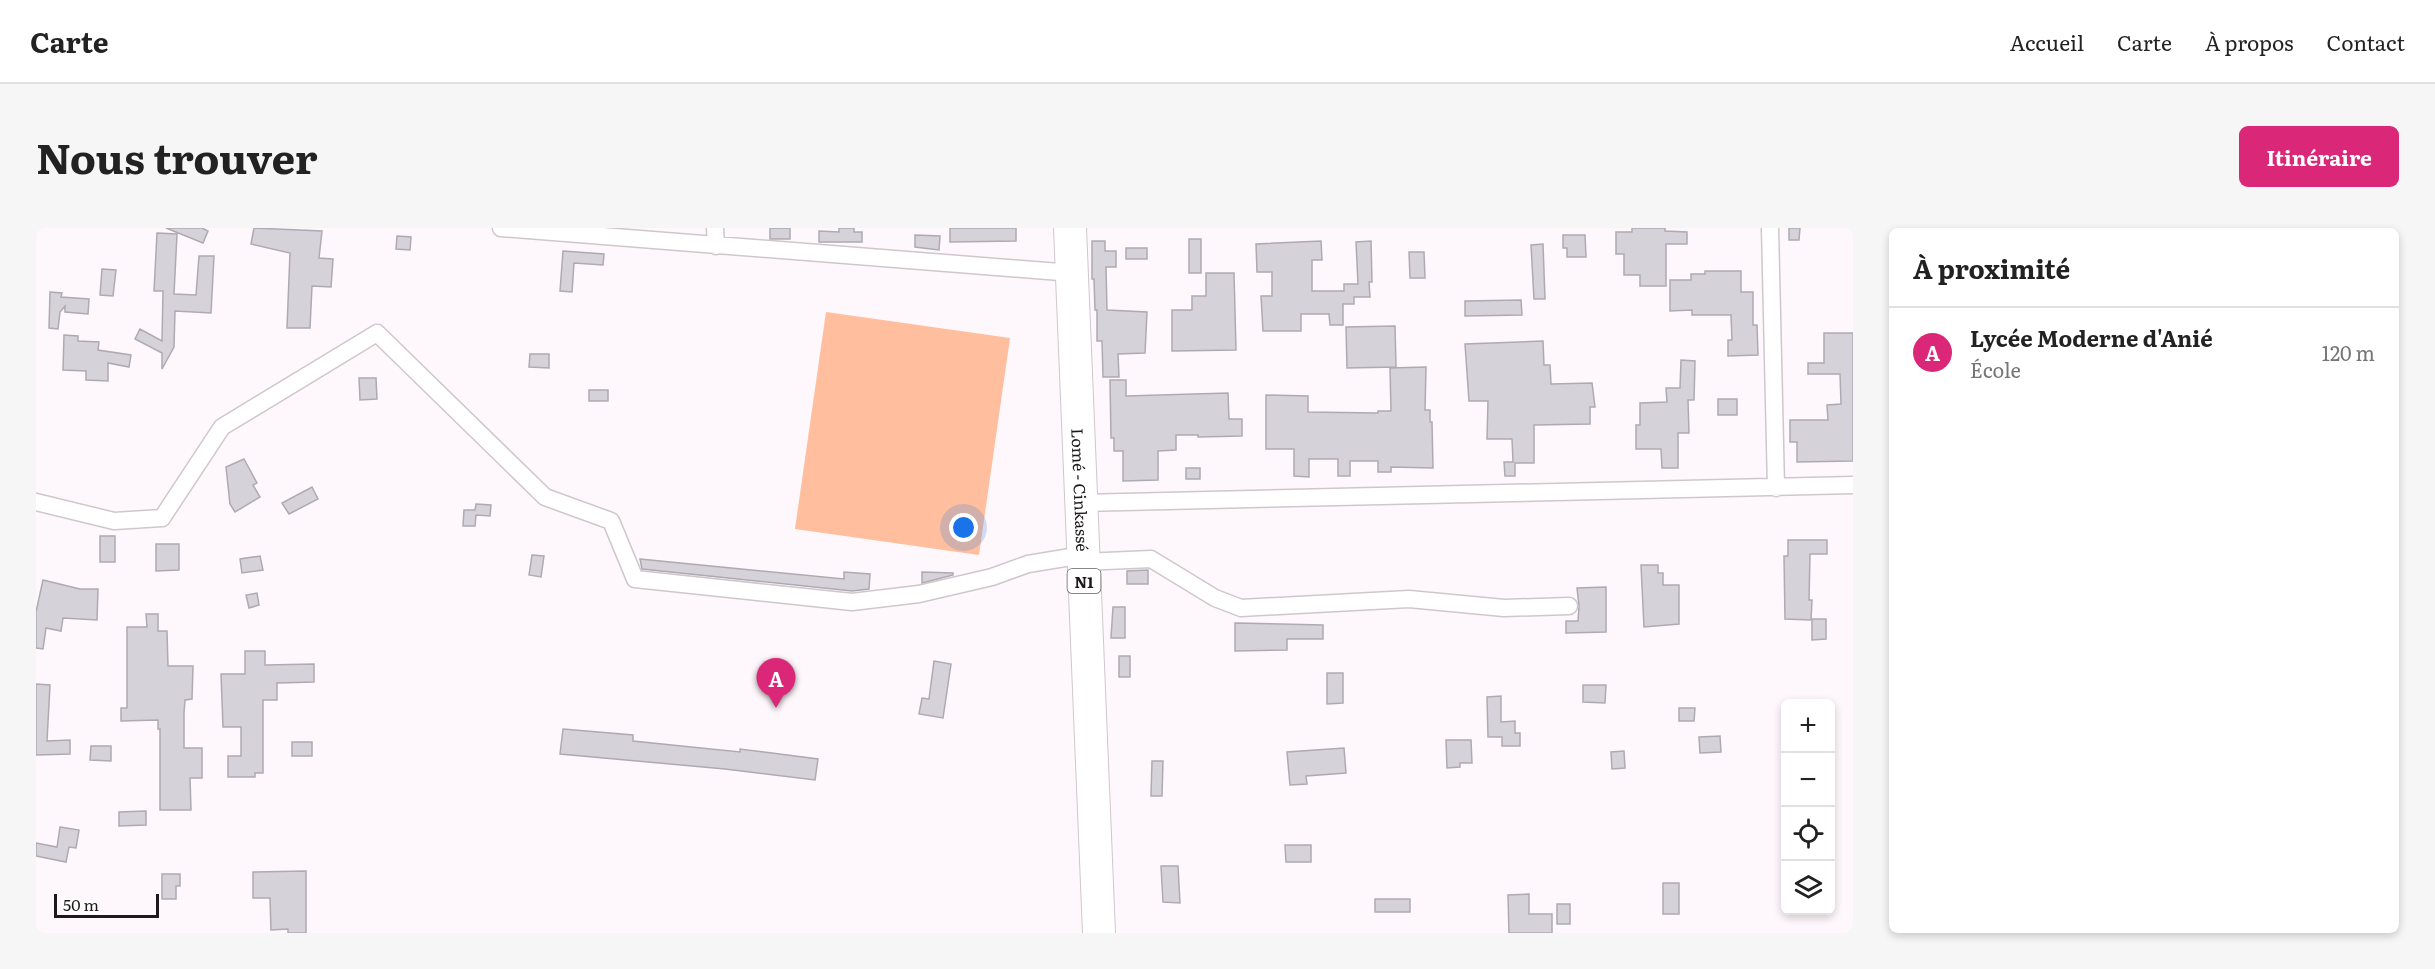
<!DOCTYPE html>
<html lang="fr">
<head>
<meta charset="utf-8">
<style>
  :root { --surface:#fff; --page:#f6f6f6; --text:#222; --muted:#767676; --line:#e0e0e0; --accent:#db2777 }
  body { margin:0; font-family:Literata,serif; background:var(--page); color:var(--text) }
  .controls { position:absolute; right:18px; bottom:18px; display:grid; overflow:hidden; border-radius:9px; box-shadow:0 3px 9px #0003 }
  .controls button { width:54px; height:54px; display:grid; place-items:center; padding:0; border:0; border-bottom:2px solid var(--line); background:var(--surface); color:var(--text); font:30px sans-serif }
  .scale { position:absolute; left:18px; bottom:15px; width:105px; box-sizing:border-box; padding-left:6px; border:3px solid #1e1a1c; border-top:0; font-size:16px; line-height:21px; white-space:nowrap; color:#1e1a1c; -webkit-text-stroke:4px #fff; paint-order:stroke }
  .you { position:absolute; left:928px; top:300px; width:21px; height:21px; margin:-15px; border:4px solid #fff; border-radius:50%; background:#1a73e8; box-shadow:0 0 0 9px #1a73e833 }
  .badge { display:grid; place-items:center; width:39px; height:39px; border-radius:50%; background:var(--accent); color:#fff; font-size:20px; font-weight:700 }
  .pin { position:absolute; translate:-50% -50px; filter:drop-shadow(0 2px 3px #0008) }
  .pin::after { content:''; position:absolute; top:32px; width:21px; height:18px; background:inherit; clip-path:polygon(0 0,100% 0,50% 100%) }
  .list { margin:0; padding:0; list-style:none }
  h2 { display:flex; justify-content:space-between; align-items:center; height:78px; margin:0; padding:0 24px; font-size:26px }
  h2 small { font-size:20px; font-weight:400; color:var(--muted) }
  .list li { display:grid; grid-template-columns:39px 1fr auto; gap:18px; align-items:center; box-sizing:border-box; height:90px; padding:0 24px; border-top:2px solid var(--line) }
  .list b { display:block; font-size:22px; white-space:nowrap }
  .list p { margin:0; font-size:20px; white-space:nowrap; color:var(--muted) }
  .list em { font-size:20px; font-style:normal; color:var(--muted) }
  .icon { flex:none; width:33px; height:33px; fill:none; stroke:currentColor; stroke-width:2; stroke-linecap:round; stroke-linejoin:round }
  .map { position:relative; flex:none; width:1817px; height:705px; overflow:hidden; border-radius:9px }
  header { display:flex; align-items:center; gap:36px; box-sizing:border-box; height:84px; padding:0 30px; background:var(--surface); border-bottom:2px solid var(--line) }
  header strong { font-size:28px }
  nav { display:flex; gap:33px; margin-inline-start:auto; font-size:21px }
  .intro { display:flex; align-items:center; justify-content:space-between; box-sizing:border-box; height:144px; padding:0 36px }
  h1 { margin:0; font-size:42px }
  .button { padding:15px 27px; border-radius:9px; background:var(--accent); color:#fff; font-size:21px; font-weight:700 }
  main { display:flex; gap:36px; padding:0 36px }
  aside { flex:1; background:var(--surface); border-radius:9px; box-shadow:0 3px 9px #0003 }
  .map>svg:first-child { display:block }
</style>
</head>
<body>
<header>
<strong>Carte</strong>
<nav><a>Accueil</a><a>Carte</a><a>À propos</a><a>Contact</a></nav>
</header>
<div class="intro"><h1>Nous trouver</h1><a class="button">Itinéraire</a></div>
<main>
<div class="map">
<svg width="1817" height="705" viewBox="0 0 1817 705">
  <rect width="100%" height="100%" fill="#fef7fb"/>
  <path fill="#ffbe9d" d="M790,84l184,26 -31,217 -184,-26z"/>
  <path fill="#d6d2da" stroke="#aeaab2" stroke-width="1.5" d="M130,0h36l6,3 -5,12z
    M218,0l68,3 -3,27 14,1 -2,28 -19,-1 -2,42h-23l3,-75 -39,-9z
    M734,0h20v11h-20z
    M803,0h15v4h8v10h-43v-11l20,1z
    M914,0h66v13l-66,1z
    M1596,0h33v3l22,1v12h-21v42h-26v-11h-16v-21h-8v-22h16z
    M1753,0h11l-1,12h-10z
    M121,5l20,1 -3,60 22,1 3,-39h15l-3,57 -36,-2 -1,36 -12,22v-16l-27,-14 5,-10 22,12 1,-50h-9z
    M879,7l25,1 -1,14 -24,-3z
    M1527,7h22l1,22h-19v-9h-4z
    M361,8l14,1 -1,13 -14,-1z
    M1153,11h12v34h-12z
    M1056,13h13v10h11v16h-10l1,43 40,2 -2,41 -27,1 1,23h-16l-1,-36h-5v-31h-2l-1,-31h-2z
    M1285,13l1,19h-10v31h32v-7h14l-2,-42 15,-1 1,41h-3l1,15h-16v7h-11v21h-13l-1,-11h-28v17h-38l-2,-35h11v-24h-15l-1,-28z
    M1507,16l2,55h-11l-3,-54z
    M1090,20h21v11h-21z
    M527,23l41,3 -1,11 -29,-2 -2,29 -12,-1z
    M1373,24h15l1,26h-15z
    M66,41l14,1 -3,26 -13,-1z
    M1669,43h36v21h12v33h4l1,30 -30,1v-16h4l-1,-25h-39v-5l-22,1v-31h21v-6h14z
    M1170,45h28l2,77 -64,1v-41h20v-14h14z
    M14,64l12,1 -1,4 28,2 -1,15 -23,-2v-6l-5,6 -2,17 -9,-1z
    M1485,72l1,15 -57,1v-15z
    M1359,98l1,41 -49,1 -1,-41z
    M1788,105h29v128l-56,1v-20h-7v-22h38l-1,-15 14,-1 -1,-30h-32v-11h16z
    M28,107l14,1v5l21,1 -1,8 33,5 -2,12 -21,-4v18l-22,-1v-9l-23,-1z
    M1507,113l1,24h6l1,19 41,-1 3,24h-5v17l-56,1v38h-19v13h-10l-1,-14h9l-1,-23h-25l1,-38h-19l-4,-57z
    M494,126h19v14l-20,-1z
    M1645,132l14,1 -1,39h-6l1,33h-11v35h-16l-1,-19h-25v-24h4v-22l27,-1 -1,-14h14z
    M1390,139l-1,43h5v12h2l1,46 -42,-1v5h-13v-11h-28v15h-12v-17h-29v18l-15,-1v-27h-28v-54l42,1v16l70,1v-2h13l-1,-43z
    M323,150h17l1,21 -17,1z
    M1074,152h16v16l102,-3 1,26h13v17l-44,1v-2h-22v15l-18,1v29l-35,1v-30h-9v-13h-3z
    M553,162h19v11h-19z
    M1682,171h19v16h-19z
    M208,231l13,24 -4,2 7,12 -25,15 -5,-8 -4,-37z
    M1150,240h14v11h-14z
    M276,259l6,12 -29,15 -7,-11z
    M440,276l15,1 -1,11 -14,-1 -1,11h-12l1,-16h11z
    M64,308h15v26h-15z
    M1752,312h39v14h-17l-1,46h3l-1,20 -26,-1 -1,-63h4z
    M120,316h23v26l-23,1z
    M496,327l12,1 -3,21 -12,-2z
    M224,328l3,14 -21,3 -2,-14z
    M604,331l204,20v-7l26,2 -1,15 -17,2 -210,-22z
    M1605,337h17v8h5v12h16v39l-35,3z
    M1112,342v14h-21v-13z
    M886,344l31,1v2l-31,8z
    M7,352l37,9h18l-1,31 -34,-2 -2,13 -15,-3 -3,21 -7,-1v-36z
    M1570,359v45l-40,1v-12h12l1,-15 -2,-18z
    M221,365l2,12 -10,3 -3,-13z
    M1077,379h12v31h-14z
    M110,386h12v17h9l1,35h25l-1,33 -7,1 -1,13v35h18v30h-12l1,32h-31v-81h-2v-9l-37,1v-13h6v-81h20z
    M1776,391h14v20l-14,1z
    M1199,395l88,2v14h-36v11l-52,1z
    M209,423h20v14l49,-1v18l-37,1v17h-14v73h-8v4h-27v-21h13v-29h-18l-2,-53h24z
    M1083,428h11v21h-11z
    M898,433l17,3 -8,54 -24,-4 3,-16 7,1z
    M1291,445h16v30l-16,1z
    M0,456l14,1 -3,56 23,-1v14l-34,1z
    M1547,457h23l-1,18 -22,-1z
    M1465,468v26l14,-1v12h5v13h-18v-9h-14l-1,-40z
    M1643,480h16l-1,13h-15z
    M527,501l70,6v6l107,11v-3l78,10 -3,21 -90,-11 -165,-15z
    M1684,508l1,16 -21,1 -1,-16z
    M1410,512h25l1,23h-12v4l-13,1z
    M256,514h20v14h-20z
    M55,518h20v15l-21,-1z
    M1308,520l2,25 -40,3 1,8 -17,1 -3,-33z
    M1588,523l1,17 -13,1 -1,-17z
    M1116,533h11l-1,35h-11z
    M110,583v14l-27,1v-14z
    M24,599l19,3 -3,18 -7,-1 -3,15 -30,-6v-13l21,4z
    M1249,617h26v17h-25z
    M1125,638h17l2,37 -17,-1z
    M270,643v62h-18v-4l-17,1 -1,-32h-17v-26z
    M126,646h18v12h-4v13h-14z
    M1627,655h16v31h-16z
    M1493,666v20h23v19h-43l-1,-38z
    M1339,671h35v13h-35z
    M1521,676h13v20h-13z"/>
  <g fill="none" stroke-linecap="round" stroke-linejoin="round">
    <g stroke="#cfc7cc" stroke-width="19">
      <path id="street" d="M465,0l571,45
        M679,0l1,18
        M1734,0l6,260
        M0,274l78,19 48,-3 60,-91 155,-94 168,164 66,24 24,58 217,23 67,-8 73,-17 36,-13 55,-9
        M1045,275l772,-18
        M1047,334l68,-3 64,39 26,10 168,-9 95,9 65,-2"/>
    </g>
    <g stroke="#cfc7cc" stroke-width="34">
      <g id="highway">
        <path id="s1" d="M1034,0l29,705"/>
      </g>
    </g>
    <use href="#street" stroke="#fff" stroke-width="16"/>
    <use href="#highway" stroke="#fff" stroke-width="32"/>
  </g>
  <g text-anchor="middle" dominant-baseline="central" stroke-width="4.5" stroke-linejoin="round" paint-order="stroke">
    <rect fill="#fff" stroke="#625f60" stroke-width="1.5" x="1031.5" y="341" width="33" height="24" rx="4.5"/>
    <g font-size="15" font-weight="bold" fill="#1e1a1c">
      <text x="1048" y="353">N1</text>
    </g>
    <g font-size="16" fill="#1e1a1c" stroke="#fff">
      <text stroke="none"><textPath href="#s1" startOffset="262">Lomé - Cinkassé</textPath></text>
    </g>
  </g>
</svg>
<div class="controls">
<button>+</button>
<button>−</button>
<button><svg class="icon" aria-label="locate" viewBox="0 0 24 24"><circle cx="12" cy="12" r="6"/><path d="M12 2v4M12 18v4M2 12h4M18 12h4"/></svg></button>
<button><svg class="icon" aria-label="layers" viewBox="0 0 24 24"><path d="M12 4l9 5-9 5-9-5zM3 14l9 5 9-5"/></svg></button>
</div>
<div class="scale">50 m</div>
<div class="you"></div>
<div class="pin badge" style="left:740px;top:480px">A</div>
</div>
<aside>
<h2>À proximité<small></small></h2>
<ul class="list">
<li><span class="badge">A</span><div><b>Lycée Moderne d'Anié</b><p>École</p></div><em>120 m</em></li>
</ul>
</aside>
</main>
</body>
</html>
